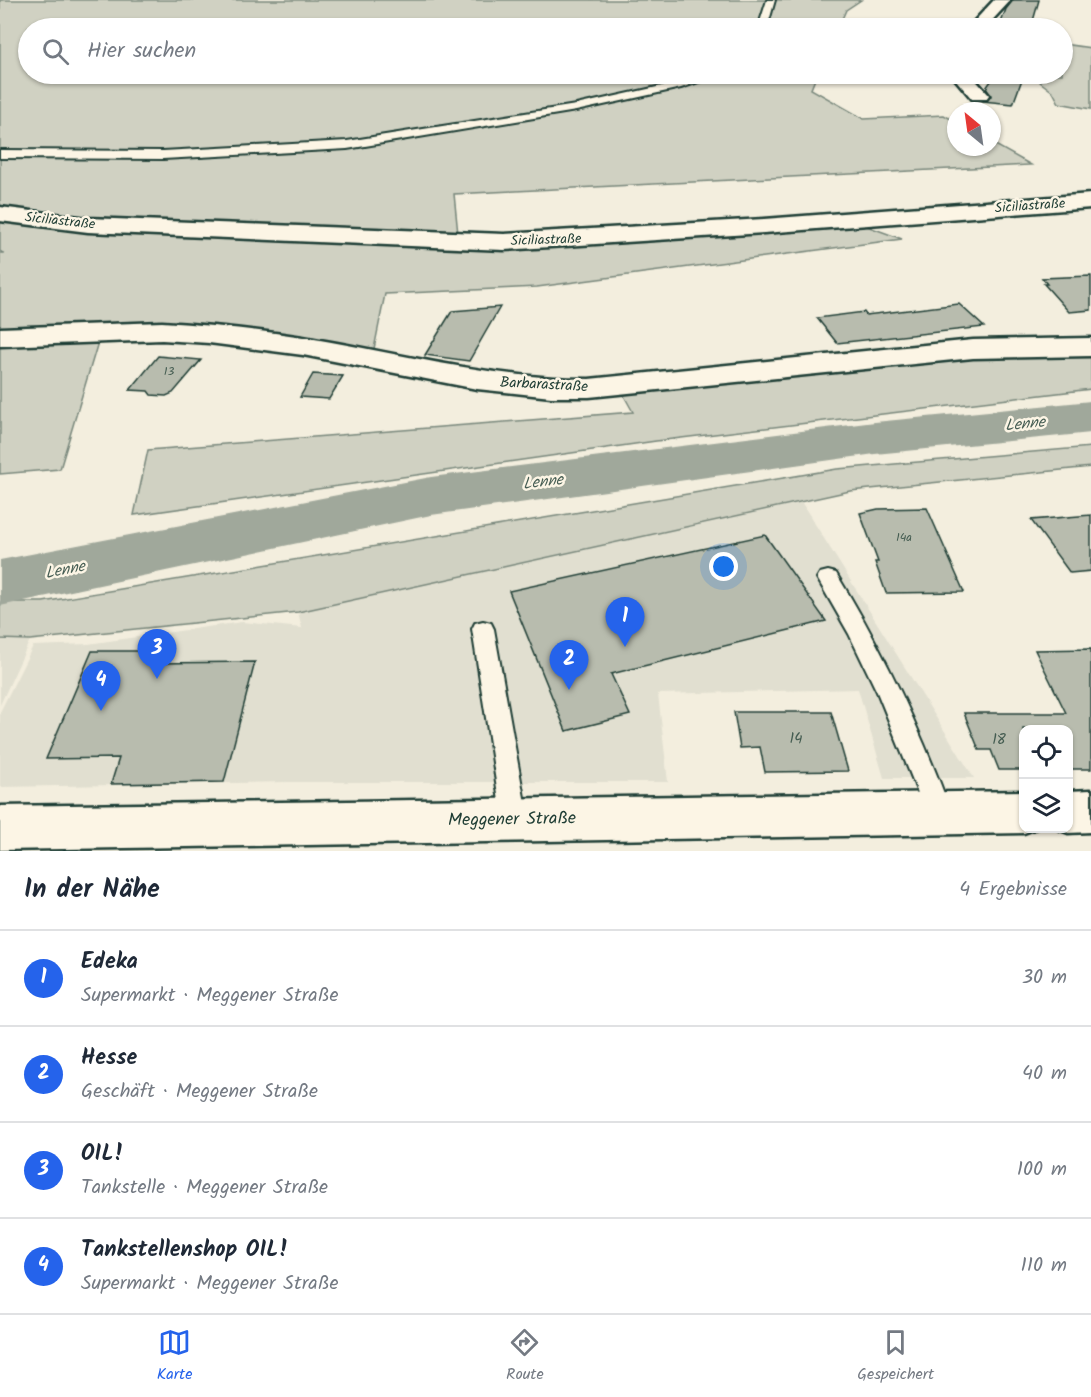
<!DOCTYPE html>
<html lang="de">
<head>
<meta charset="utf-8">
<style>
  :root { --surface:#fff; --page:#f6f6f7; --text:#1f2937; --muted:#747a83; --line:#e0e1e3; --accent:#2563eb }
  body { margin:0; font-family:Kalam,sans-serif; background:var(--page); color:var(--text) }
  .controls { position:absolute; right:18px; bottom:18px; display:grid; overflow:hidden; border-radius:12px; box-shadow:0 2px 4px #0004 }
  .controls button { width:54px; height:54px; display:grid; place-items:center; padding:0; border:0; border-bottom:2px solid var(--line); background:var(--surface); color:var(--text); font:30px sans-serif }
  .compass { position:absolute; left:947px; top:102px; width:54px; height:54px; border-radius:50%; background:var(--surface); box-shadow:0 2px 4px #0004; rotate:331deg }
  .you { position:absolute; left:724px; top:567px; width:21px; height:21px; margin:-15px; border:4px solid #fff; border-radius:50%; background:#1a73e8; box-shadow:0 0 0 9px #1a73e833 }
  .badge { display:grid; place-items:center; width:39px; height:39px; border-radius:50%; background:var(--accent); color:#fff; font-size:20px; font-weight:700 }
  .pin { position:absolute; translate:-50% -50px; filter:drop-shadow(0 2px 3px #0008) }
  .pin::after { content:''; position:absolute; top:32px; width:21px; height:18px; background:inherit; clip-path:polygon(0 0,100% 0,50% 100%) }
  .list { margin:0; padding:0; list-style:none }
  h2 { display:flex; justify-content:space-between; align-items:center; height:78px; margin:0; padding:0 24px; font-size:26px }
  h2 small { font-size:20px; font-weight:400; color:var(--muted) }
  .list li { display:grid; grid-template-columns:39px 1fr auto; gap:18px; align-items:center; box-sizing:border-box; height:96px; padding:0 24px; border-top:2px solid var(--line) }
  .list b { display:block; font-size:22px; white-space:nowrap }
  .list p { margin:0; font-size:20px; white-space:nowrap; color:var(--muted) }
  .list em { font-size:20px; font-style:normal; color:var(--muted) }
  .icon { flex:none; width:33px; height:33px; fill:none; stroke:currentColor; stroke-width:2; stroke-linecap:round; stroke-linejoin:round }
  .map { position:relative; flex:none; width:1091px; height:851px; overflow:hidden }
  .search { position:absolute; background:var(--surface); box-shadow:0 2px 4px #0004; left:18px; right:18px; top:18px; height:66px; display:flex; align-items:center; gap:15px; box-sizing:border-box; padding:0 21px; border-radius:33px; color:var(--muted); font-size:22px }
  .sheet { height:462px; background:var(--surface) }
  nav { display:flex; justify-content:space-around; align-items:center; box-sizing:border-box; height:84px; border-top:2px solid var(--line); background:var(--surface); font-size:16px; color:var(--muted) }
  nav a { display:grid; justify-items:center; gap:3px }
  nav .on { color:var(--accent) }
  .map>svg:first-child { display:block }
</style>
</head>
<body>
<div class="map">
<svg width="1091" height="851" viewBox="0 0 1091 851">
  <rect width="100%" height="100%" fill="#f3eede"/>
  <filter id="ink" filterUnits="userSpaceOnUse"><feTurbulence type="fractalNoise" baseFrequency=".0167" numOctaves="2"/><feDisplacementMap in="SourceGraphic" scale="12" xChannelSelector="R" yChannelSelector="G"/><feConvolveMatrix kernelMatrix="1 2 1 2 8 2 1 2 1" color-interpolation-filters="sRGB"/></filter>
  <g filter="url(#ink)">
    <path fill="#e1dfd0" d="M800,500l174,278h-90l-26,-89 -200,5 10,88h-381l-287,5v-75l33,-66 55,-2 154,-22 60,6 -4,-16z
      M0,639l30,1 -30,65z"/>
    <path fill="#d0d1c2" stroke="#78877b" stroke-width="1.5" d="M0,0h861l-15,10 -8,18h-810v46h789l-6,15 53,30 80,-4 12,7v25h36v-4l39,22 -577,29 5,50 402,-20 41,15 -365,48 -152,7 -12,60 -156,-27 -217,6v-80h3l-3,-2z
      M1063,44l28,4v61l-32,-6 -6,-11 -13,-10 2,-8h20z
      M98,342l-38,127 -60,5v-127z
      M1091,355v34l-435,52 -522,74 14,-65 485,-38 -10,-18 348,-37z
      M1091,447v20l-241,24 -552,121 -268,28 -30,-1v-37h43l794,-133z"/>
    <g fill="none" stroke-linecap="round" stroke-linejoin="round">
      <path fill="#a0a89b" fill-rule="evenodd" d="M1091,401v32l-216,21 -444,61 -431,91v-46l431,-83 444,-55z"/>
    </g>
    <path fill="#b8bcae" stroke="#1f3d34" stroke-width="1.5" d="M1013,0h26l-8,28h-32l7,-19z
      M996,74h28l-11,30 -31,-3 6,-1 3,-4 -5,-8z
      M1091,276v34l-22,2 -25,-28h3l-5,-6z
      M959,304l25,23 -147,16 -20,-25 47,-6 2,3z
      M500,307l-31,54 -44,-6 27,-44z
      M158,356l43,4 -28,33 -7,3 -15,-1 -3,-4 -18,-1z
      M313,374l30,2 -14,23 -29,-2z
      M927,508l37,84 -78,1 -11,-31h3l-18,-49 18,-4z
      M1091,515v56l-21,2 -39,-53z
      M765,535l61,86 -215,53 19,41 -64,16 -57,-140z
      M1091,649v120h-23v-40h-45v41h-24l-8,-20h-12l-15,-37h102l-31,-63z
      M92,651h66l-5,12 102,-1 -31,120 -113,2 8,-26 -73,1z
      M734,712h97l17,59 -83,1 -5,-25 -20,1z"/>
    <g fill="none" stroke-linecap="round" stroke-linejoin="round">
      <g stroke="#1f3d34" stroke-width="4">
        <path id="lane" d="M767,0h8l-8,28h-9z
          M707,74h14l-40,14 -105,23 -229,38 -184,10 -163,-1v-8l163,1 184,-10 229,-36 99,-22z
          M828,571l8,2c47,76 84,155 115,239l-4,8 -9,4 -9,-4 -52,-128 -28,-58 -32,-56 3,-5z
          M483,621l8,2 3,6 34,191 -3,8 -10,4 -10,-4 -3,-8 -30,-191 3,-6z"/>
      </g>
      <g stroke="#1f3d34" stroke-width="5">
        <path id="street" d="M994,0h17l-26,28h-17z
          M951,74h19l19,21 -3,4h-14z
          M1091,194v14l-327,25 -260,17 -416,-18 -88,-11v-14l88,11 416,16 260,-15z
          M162,322c47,3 95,8 141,15 96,16 189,42 286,42l384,-39 118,-2v18l-118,2 -384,39h-38l-74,-8 -174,-34 -94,-12 -47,-3 -162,6v-18z"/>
      </g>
      <g stroke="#1f3d34" stroke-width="5">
        <path id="primary" d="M1091,790v42l-23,1 -13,-5h13v-37z
          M1024,791v37h13l-13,5 -1024,17v-44z"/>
      </g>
      <use href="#lane" fill="#fcf5e5" fill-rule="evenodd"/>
      <use href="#street" fill="#fcf5e5" fill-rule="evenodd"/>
      <use href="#primary" fill="#fcf5e5" fill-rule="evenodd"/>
    </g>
  </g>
  <g text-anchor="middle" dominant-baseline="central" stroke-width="5" stroke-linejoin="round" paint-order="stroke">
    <g font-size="12" fill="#455d52">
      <text x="169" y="371">13</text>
      <text x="904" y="537">14a</text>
    </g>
    <g font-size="14" fill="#1f3d34" stroke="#fcf5e5">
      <text transform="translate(1030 206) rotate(-4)">Siciliastraße</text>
      <text transform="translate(60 221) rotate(6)">Siciliastraße</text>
      <text transform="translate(546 240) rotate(-2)">Siciliastraße</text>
    </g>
    <g font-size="15" fill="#1f3d34" stroke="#fcf5e5">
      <text transform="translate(544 385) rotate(3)">Barbarastraße</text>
    </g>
    <g font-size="15" fill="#455d52">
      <text x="796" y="739">14</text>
      <text x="999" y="740">18</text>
    </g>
    <g font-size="16" font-style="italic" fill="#465d53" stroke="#fcf5e5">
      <text transform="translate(1025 424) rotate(-6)">Lenne</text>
      <text transform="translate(543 482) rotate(-7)">Lenne</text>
      <text transform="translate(65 570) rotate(-11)">Lenne</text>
    </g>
    <g font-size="18" fill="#1f3d34" stroke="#fcf5e5">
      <text transform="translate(512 820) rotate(-1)">Meggener Straße</text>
    </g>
  </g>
</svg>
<div class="controls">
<button><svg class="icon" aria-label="locate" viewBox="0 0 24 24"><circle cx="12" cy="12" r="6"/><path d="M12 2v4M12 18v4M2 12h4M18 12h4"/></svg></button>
<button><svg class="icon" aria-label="layers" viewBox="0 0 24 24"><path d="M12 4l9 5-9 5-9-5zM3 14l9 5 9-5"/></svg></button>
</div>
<svg class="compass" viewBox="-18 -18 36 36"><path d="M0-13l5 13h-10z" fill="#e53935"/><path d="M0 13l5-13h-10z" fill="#747a83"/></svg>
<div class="you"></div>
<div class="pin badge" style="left:625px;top:647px">1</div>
<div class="pin badge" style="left:569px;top:690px">2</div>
<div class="pin badge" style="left:157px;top:679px">3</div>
<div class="pin badge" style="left:101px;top:711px">4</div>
<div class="search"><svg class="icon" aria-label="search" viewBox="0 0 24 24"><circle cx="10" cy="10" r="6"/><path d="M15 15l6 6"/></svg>Hier suchen</div>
</div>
<section class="sheet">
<h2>In der Nähe<small>4 Ergebnisse</small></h2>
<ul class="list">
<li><span class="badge">1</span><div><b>Edeka</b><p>Supermarkt · Meggener Straße</p></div><em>30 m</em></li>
<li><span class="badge">2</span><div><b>Hesse</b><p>Geschäft · Meggener Straße</p></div><em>40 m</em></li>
<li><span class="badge">3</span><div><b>OIL!</b><p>Tankstelle · Meggener Straße</p></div><em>100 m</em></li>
<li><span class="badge">4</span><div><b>Tankstellenshop OIL!</b><p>Supermarkt · Meggener Straße</p></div><em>110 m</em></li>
</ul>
</section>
<nav>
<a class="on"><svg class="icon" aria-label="map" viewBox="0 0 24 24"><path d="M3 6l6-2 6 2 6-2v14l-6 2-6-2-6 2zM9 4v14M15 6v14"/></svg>Karte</a>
<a><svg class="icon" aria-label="directions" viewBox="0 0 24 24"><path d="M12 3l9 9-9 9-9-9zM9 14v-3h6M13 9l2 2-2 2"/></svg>Route</a>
<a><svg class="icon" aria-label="saved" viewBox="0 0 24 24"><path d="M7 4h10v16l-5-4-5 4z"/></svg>Gespeichert</a>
</nav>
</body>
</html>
